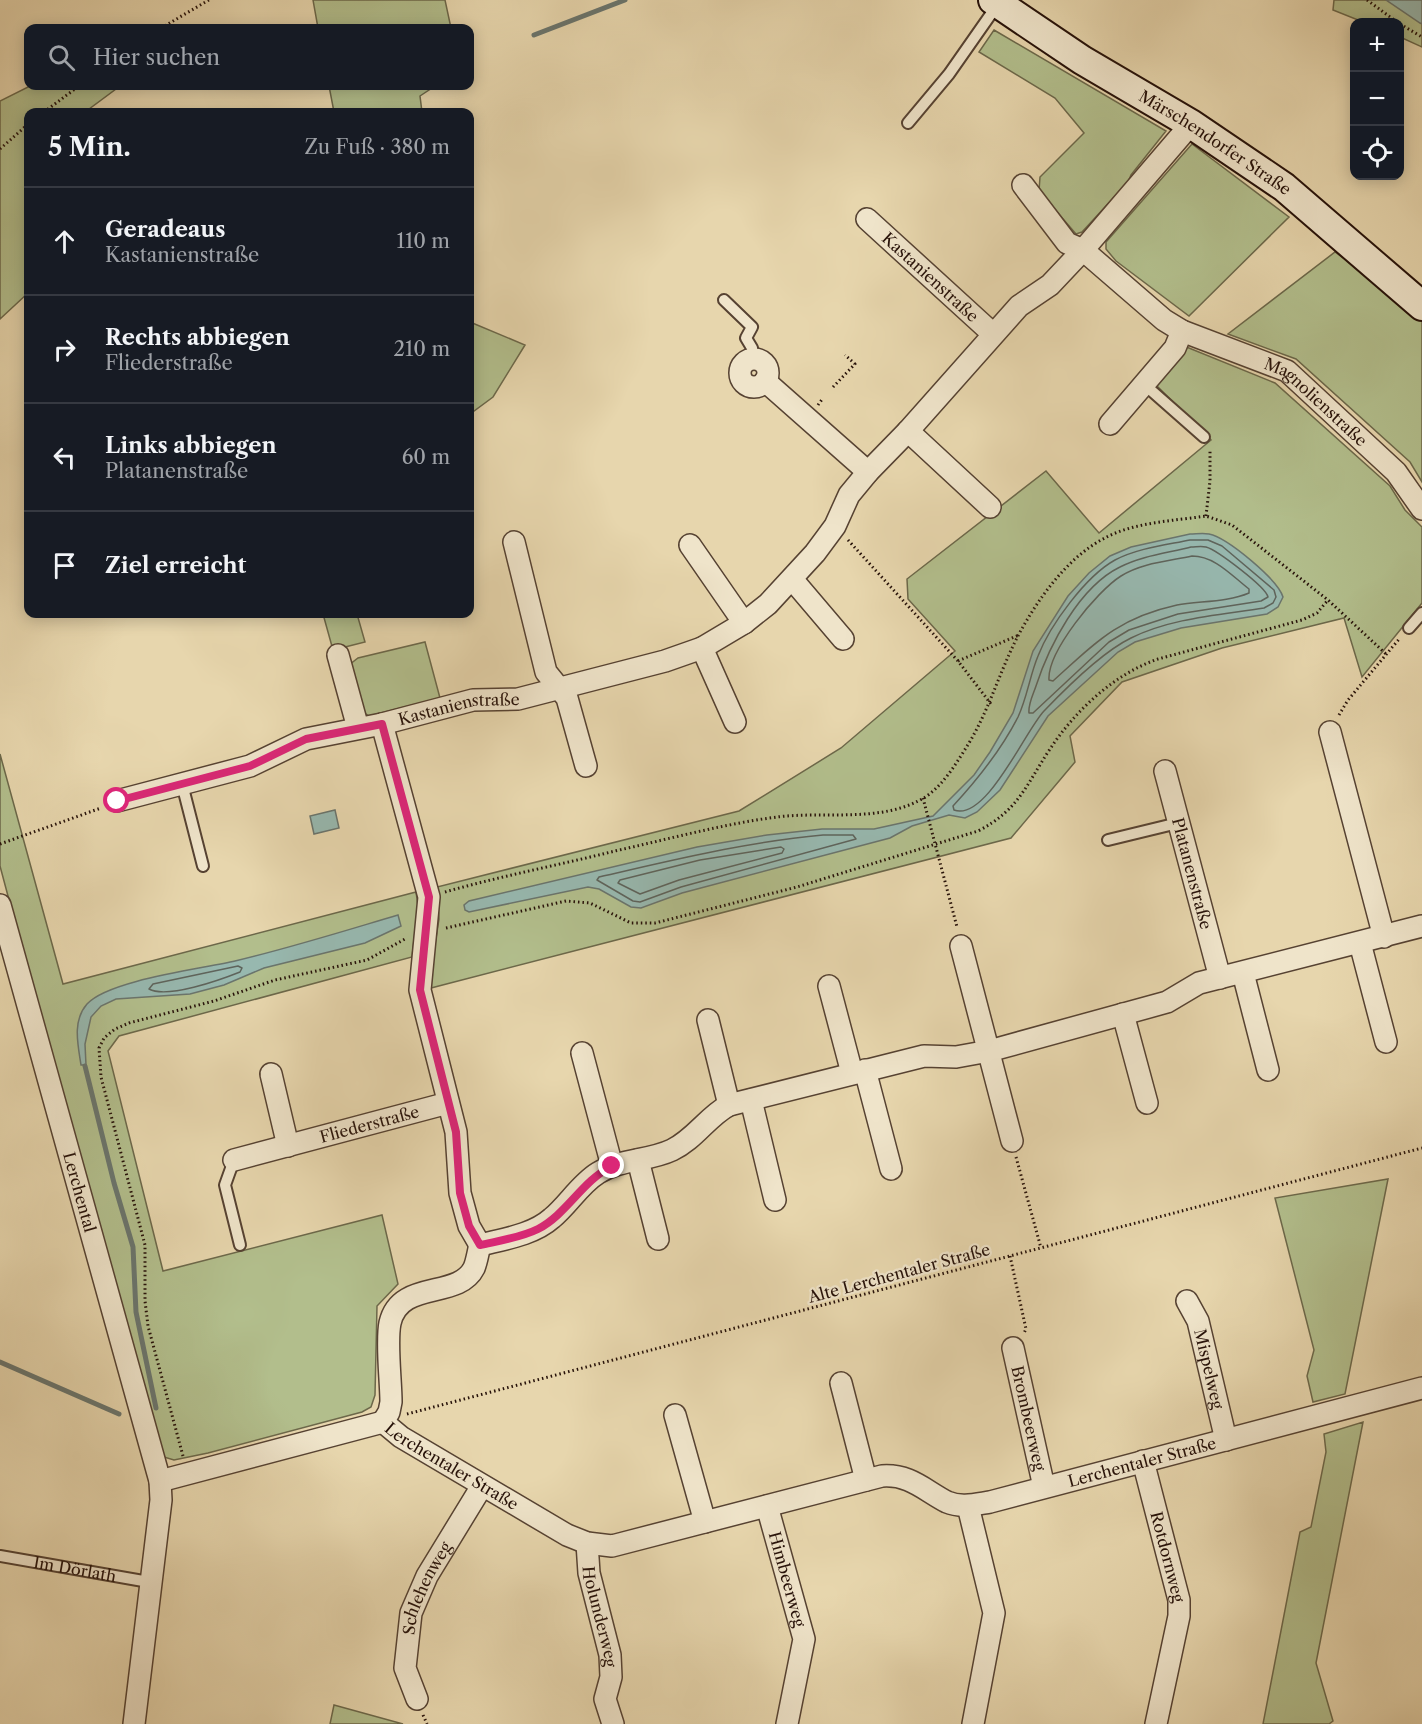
<!DOCTYPE html>
<html lang="de">
<head>
<meta charset="utf-8">
<style>
  :root { --surface:#171b24; --page:#20242c; --text:#f1f3f6; --muted:#9ea1a6; --line:#363941 }
  body { margin:0; font-family:"Libre Caslon Text",serif; background:var(--page); color:var(--text) }
  .controls { position:absolute; right:18px; top:18px; display:grid; overflow:hidden; border-radius:12px; box-shadow:0 3px 15px #0003 }
  .controls button { width:54px; height:54px; display:grid; place-items:center; padding:0; border:0; border-bottom:2px solid var(--line); background:var(--surface); color:var(--text); font:30px sans-serif }
  .stop { position:absolute; width:18px; height:18px; margin:-14px; border:4px solid #db2777; border-radius:50%; background:#fff }
  .stop.end { background:#db2777; border-color:#fff; box-shadow:0 2px 6px #0008 }
  .list { margin:0; padding:0; list-style:none }
  h2 { display:flex; justify-content:space-between; align-items:center; height:78px; margin:0; padding:0 24px; font-size:26px }
  h2 small { font-size:20px; font-weight:400; color:var(--muted) }
  .list li { display:grid; grid-template-columns:39px 1fr auto; gap:18px; align-items:center; box-sizing:border-box; height:108px; padding:0 24px; border-top:2px solid var(--line) }
  .list b { display:block; font-size:22px; white-space:nowrap }
  .list p { margin:0; font-size:20px; white-space:nowrap; color:var(--muted) }
  .list em { font-size:20px; font-style:normal; color:var(--muted) }
  .icon { flex:none; width:33px; height:33px; fill:none; stroke:currentColor; stroke-width:2; stroke-linecap:round; stroke-linejoin:round }
  .map { position:relative; flex:none; width:1422px; height:1724px; overflow:hidden }
  .search { position:absolute; background:var(--surface); box-shadow:0 3px 15px #0003; left:24px; top:24px; width:450px; height:66px; display:flex; align-items:center; gap:15px; box-sizing:border-box; padding:0 21px; border-radius:12px; color:var(--muted); font-size:22px }
  .panel { position:absolute; background:var(--surface); box-shadow:0 3px 15px #0003; left:24px; top:108px; width:450px; height:510px; border-radius:12px }
  .map>svg:first-child { display:block }
</style>
</head>
<body>
<div class="map">
<svg width="1422" height="1724" viewBox="0 0 1422 1724">
  <rect width="100%" height="100%" fill="#e7d6ad"/>
  <filter id="stains"><feTurbulence type="fractalNoise" baseFrequency=".00333" numOctaves="4"/><feColorMatrix values="0 0 0 0 .2 0 0 0 0 .09 0 0 0 0 .02 0 0 0 .5 -.17"/></filter>
  <radialGradient id="worn" r=".72"><stop offset=".6" stop-color="#630" stop-opacity="0"/><stop offset="1" stop-color="#630" stop-opacity=".3"/></radialGradient>
  <path fill="#b2be8c" stroke="#6c684a" stroke-width="1.5" d="M313,0h132l6,28h-133z
    M1334,0h88v47l-22,-10v-15h-37l-30,-12z
    M994,30l172,101 -35,44 -3,7 -46,50 -6,2 -37,-43 1,-14 44,-44 -29,-35 -76,-46z
    M30,86h90l-35,26h-57v181l-28,26v-218z
    M329,86h106l-15,10 2,16h-88z
    M1192,144l97,73 -100,99 -73,-55 -10,-12v-7z
    M1335,252l57,40 30,29v161l-12,-20 -114,-103 -68,-25z
    M470,322l55,23 -32,52 -23,17z
    M1184,346l91,37 115,103 15,24 17,17v76l-60,74 -18,-59 -122,30 -100,34 -52,54 5,26 -64,76 -580,150 -1,-11 9,-58 -2,-32 302,-76 102,-63 114,-97 -47,-52 -1,-20 139,-108 53,62 112,-93 -55,-55z
    M323,614h34l8,28 -32,8z
    M425,642l15,56 -71,18 -9,-6 -11,-45 9,-7z
    M0,754l63,230 353,-92 2,14 -6,51 -293,79 -11,15 55,220 219,-56 16,69 -21,22 -2,89 -4,12 -9,5 -154,41 -34,7 -17,-5 -157,-589z
    M1388,1179l-43,215 -32,8 -6,-26 7,-26 -39,-152z
    M1363,1422l-47,241 17,58 -4,3h-66l37,-192 11,-5 15,-75 -2,-18z
    M334,1705l69,19h-73z"/>
  <path fill="#97b8af" stroke="#6a756d" stroke-width="1.5" d="M1386,0h36v24l-2,-1z
    M1190,534c6,0 13,-1 19,0 19,4 69,46 74,63l-5,10 -11,7 -86,14 -46,14 -17,10 -70,64 -48,74 -23,22 -12,6 -16,-3 -37,11 -22,12 -208,55 -41,15 -10,-1 -32,-18 -11,-2 -119,25 -4,-2 -1,-5 5,-4 228,-54 70,-12 55,-6h52l59,-13 41,-41 16,-23 23,-39 20,-62 35,-55 21,-23 21,-17 21,-9z
    M335,810l4,18 -25,6 -4,-18z
    M398,915l3,11 -36,17 -101,25 -40,17 -34,9 -74,5 -15,7 -10,11 -6,27 1,21h-5c-3,-20 -9,-44 6,-61 22,-24 114,-35 148,-43 55,-13 109,-30 163,-46z"/>
  <g fill="none" stroke-linecap="round" stroke-linejoin="round">
    <path stroke="#5e645c" stroke-width="1.5" d="M1190,540h18l14,6 52,44 2,7 -3,6 -9,5c-44,7 -93,10 -133,30 -29,14 -64,49 -87,73 -19,20 -58,111 -90,99l-1,-4c25,-27 48,-56 65,-89 9,-19 12,-42 20,-61 12,-31 48,-80 77,-96 23,-12 51,-15 75,-20z
      M1191,547c5,0 10,-1 15,0 11,3 60,40 62,50l-7,4 -83,13 -49,16 -20,12 -76,71h-4c-1,-9 4,-18 7,-27 13,-40 43,-99 84,-119 21,-11 47,-14 71,-20z
      M1192,556c23,0 40,20 57,33v4c-21,9 -49,8 -72,12 -59,13 -81,37 -124,76l-4,-1c-2,-28 48,-89 72,-104 20,-13 48,-15 71,-20z
      M823,835h30l3,4 -175,48 -41,15 -7,-1 -36,-21 2,-3c75,-17 147,-35 224,-42z
      M781,847l3,2 -2,4 -103,27 -39,14 -22,-11 2,-3 80,-20z
      M238,966l4,2 -2,4c-20,8 -73,27 -91,17l4,-5z"/>
    <path stroke="#6a756d" stroke-width="5" d="M534,35l91,-35
      M85,1066l29,117 19,64 3,65 20,96
      M0,1362l119,52"/>
    <g stroke="#564232" stroke-width="14">
      <g id="lane">
        <path d="M908,123l41,-49 49,-70"/>
        <path d="M724,300l28,27 -6,11 6,10 1,11"/>
        <path d="M1145,385l59,52"/>
        <path d="M1409,628l13,-15"/>
        <path d="M182,784l21,82"/>
        <path d="M1108,840l70,-17"/>
        <path d="M234,1160l-9,25 15,60"/>
        <path id="s1" d="M0,1556l149,26"/>
      </g>
    </g>
    <g stroke="#564232" stroke-width="24">
      <g id="street">
        <path id="s2" d="M1023,185l44,58 16,7 81,70 18,11 105,40 109,101 26,37"/>
        <path id="s3" d="M867,219l126,115"/>
        <circle cx="754" cy="373" r="14"/>
        <path d="M765,381l103,91"/>
        <path d="M1110,424l65,-76 7,-17"/>
        <path d="M908,431l82,76"/>
        <path d="M514,542l32,130 21,26 19,68"/>
        <path d="M690,545l54,78"/>
        <path d="M792,579l51,60"/>
        <path d="M702,648l33,74"/>
        <path d="M338,655l20,73"/>
        <path d="M382,724l47,173 -9,93 36,142 4,61 9,33 11,19"/>
        <path d="M1330,732l54,205"/>
        <path id="s4" d="M1165,771l55,207"/>
        <path id="s5" d="M117,801l133,-35 56,-27 76,-15 91,-24 45,-1 147,-38 37,-13 42,-25 24,-19 47,-51 20,-27 14,-31 19,-23 40,-41 111,-125 31,-21 33,-35 108,-126"/>
        <path id="s6" d="M0,905l160,576 1,19 -27,224"/>
        <path d="M1360,943l26,99"/>
        <path d="M961,946l51,195"/>
        <path d="M1243,973l25,97"/>
        <path d="M829,986l23,87"/>
        <path d="M1123,1014l24,89"/>
        <path d="M708,1020l21,85"/>
        <path d="M582,1053l30,113"/>
        <path d="M865,1070l26,99"/>
        <path d="M271,1074l17,72"/>
        <path d="M751,1100l24,100"/>
        <path id="s7" d="M234,1160l214,-57"/>
        <path d="M638,1160l20,79"/>
        <path d="M480,1245c24,-6 53,-10 72,-27 16,-13 28,-34 46,-45 22,-14 51,-12 74,-23 23,-11 35,-33 57,-45l195,-49 32,1 33,-6 178,-49 32,-19 223,-57"/>
        <path id="s8" d="M1187,1301l11,20 28,119"/>
        <path id="s9" d="M1013,1348l31,139"/>
        <path d="M841,1383l25,97"/>
        <path d="M675,1415l30,107"/>
        <path id="s10" d="M383,1422l18,15 166,98 20,8 25,3 270,-70c28,-2 42,14 65,26 14,6 29,2 43,0l432,-114"/>
        <path d="M383,1422l6,-10 2,-10c0,-21 -5,-60 -1,-79 10,-44 68,-23 84,-55 3,-7 4,-16 6,-23"/>
        <path id="s11" d="M1143,1461l36,139v16l-23,108"/>
        <path d="M160,1481l223,-59"/>
        <path id="s12" d="M767,1506l37,133 -17,85"/>
        <path d="M968,1506l26,107 -21,111"/>
        <path id="s13" d="M587,1543l2,30 21,82 1,22 -6,22 8,25"/>
        <path id="s14" d="M417,1699l-12,-31 6,-55 16,-37 55,-90"/>
      </g>
    </g>
    <g stroke="#261109" stroke-width="32">
      <g id="secondary">
        <path id="s15" d="M993,0l89,60 109,64 93,63 138,119"/>
      </g>
    </g>
    <path stroke="#261109" stroke-width="3" stroke-dasharray="1.5 3" stroke-linecap="butt" d="M1367,0l30,22
      M1400,24l22,13
      M161,28l48,-28
      M44,112l35,-26
      M0,149l28,-25
      M833,387l22,-23 -10,-9
      M818,405l5,-7
      M1206,516l4,-35v-32
      M848,540l110,121 33,43
      M958,661l61,-26
      M1339,715l9,-15 52,-62
      M923,798l34,129
      M0,844l101,-36
      M445,892c56,-16 114,-27 170,-41 54,-12 108,-27 162,-34 47,-6 102,6 145,-18 21,-12 35,-37 47,-56 21,-35 31,-73 50,-109 19,-35 48,-76 84,-95 30,-17 70,-18 103,-23l26,9 96,75 58,54
      M446,928l120,-27 24,2 41,20h24l142,-36 181,-56c41,-21 48,-46 72,-82 25,-38 64,-75 108,-90l144,-39 15,-7 11,-13
      M1016,1157l25,91
      M1010,1256l16,73 -2,4
      M407,1414l1015,-266
      M183,1456l-35,-130 -3,-25v-56l-44,-168 -2,-29 5,-10 11,-9 14,-6 85,-22 61,-21 92,-20 38,-21
      M423,1715l4,9"/>
    <use href="#lane" stroke="#efe4ca" stroke-width="10"/>
    <use href="#street" stroke="#efe4ca" stroke-width="21"/>
    <use href="#secondary" stroke="#efe4ca" stroke-width="28"/>
  </g>
  <g fill="none" stroke-linecap="round" stroke-linejoin="round">
    <path stroke="#db2777" stroke-width="8" d="M117,801l133,-35 56,-27 76,-15 47,173 -9,93 36,142 4,61 9,33 11,19c18,-4 40,-7 58,-16 29,-15 44,-48 74,-63"/>
  </g>
  <g text-anchor="middle" dominant-baseline="central" stroke-width="4.5" stroke-linejoin="round" paint-order="stroke">
    <g font-size="16" fill="#261109" stroke="#efe4ca">
      <text stroke="none"><textPath href="#s15" startOffset="264">Märschendorfer Straße</textPath></text>
      <text stroke="none"><textPath href="#s3" startOffset="86">Kastanienstraße</textPath></text>
      <text stroke="none"><textPath href="#s2" startOffset="372">Magnolienstraße</textPath></text>
      <text stroke="none"><textPath href="#s5" startOffset="356">Kastanienstraße</textPath></text>
      <text stroke="none"><textPath href="#s4" startOffset="106">Platanenstraße</textPath></text>
      <text stroke="none"><textPath href="#s7" startOffset="140">Fliederstraße</textPath></text>
      <text stroke="none"><textPath href="#s6" startOffset="298">Lerchental</textPath></text>
      <text transform="translate(899 1273) rotate(-15)">Alte Lerchentaler Straße</text>
      <text stroke="none"><textPath href="#s8" startOffset="72">Mispelweg</textPath></text>
      <text stroke="none"><textPath href="#s9" startOffset="72">Brombeerweg</textPath></text>
      <text stroke="none"><textPath href="#s10" startOffset="814">Lerchentaler Straße</textPath></text>
      <text stroke="none"><textPath href="#s10" startOffset="82">Lerchentaler Straße</textPath></text>
      <text stroke="none"><textPath href="#s11" startOffset="99">Rotdornweg</textPath></text>
      <text stroke="none"><textPath href="#s1" startOffset="76">Im Dörlath</textPath></text>
      <text stroke="none"><textPath href="#s12" startOffset="76">Himbeerweg</textPath></text>
      <text stroke="none"><textPath href="#s14" startOffset="117">Schlehenweg</textPath></text>
      <text stroke="none"><textPath href="#s13" startOffset="75">Holunderweg</textPath></text>
    </g>
  </g>
  <rect width="100%" height="100%" filter="url(#stains)"/>
  <rect width="100%" height="100%" fill="url(#worn)"/>
</svg>
<div class="controls">
<button>+</button>
<button>−</button>
<button><svg class="icon" aria-label="locate" viewBox="0 0 24 24"><circle cx="12" cy="12" r="6"/><path d="M12 2v4M12 18v4M2 12h4M18 12h4"/></svg></button>
</div>
<div class="stop" style="left:117px;top:801px"></div>
<div class="stop end" style="left:612px;top:1166px"></div>
<div class="search"><svg class="icon" aria-label="search" viewBox="0 0 24 24"><circle cx="10" cy="10" r="6"/><path d="M15 15l6 6"/></svg>Hier suchen</div>
<section class="panel">
<h2>5 Min.<small>Zu Fuß · 380 m</small></h2>
<ul class="list">
<li><svg class="icon" aria-label="ahead" viewBox="0 0 24 24"><path d="M12 20V5M6 11l6-6 6 6"/></svg><div><b>Geradeaus</b><p>Kastanienstraße</p></div><em>110 m</em></li>
<li><svg class="icon" aria-label="right" viewBox="0 0 24 24"><path d="M7 20v-9h11M14 6l5 5-5 5"/></svg><div><b>Rechts abbiegen</b><p>Fliederstraße</p></div><em>210 m</em></li>
<li><svg class="icon" aria-label="left" viewBox="0 0 24 24"><path d="M17 20v-9H6M10 6l-5 5 5 5"/></svg><div><b>Links abbiegen</b><p>Platanenstraße</p></div><em>60 m</em></li>
<li><svg class="icon" aria-label="arrive" viewBox="0 0 24 24"><path d="M6 21V4h12l-3 4 3 4H6"/></svg><div><b>Ziel erreicht</b></div></li>
</ul>
</section>
</div>
</body>
</html>
